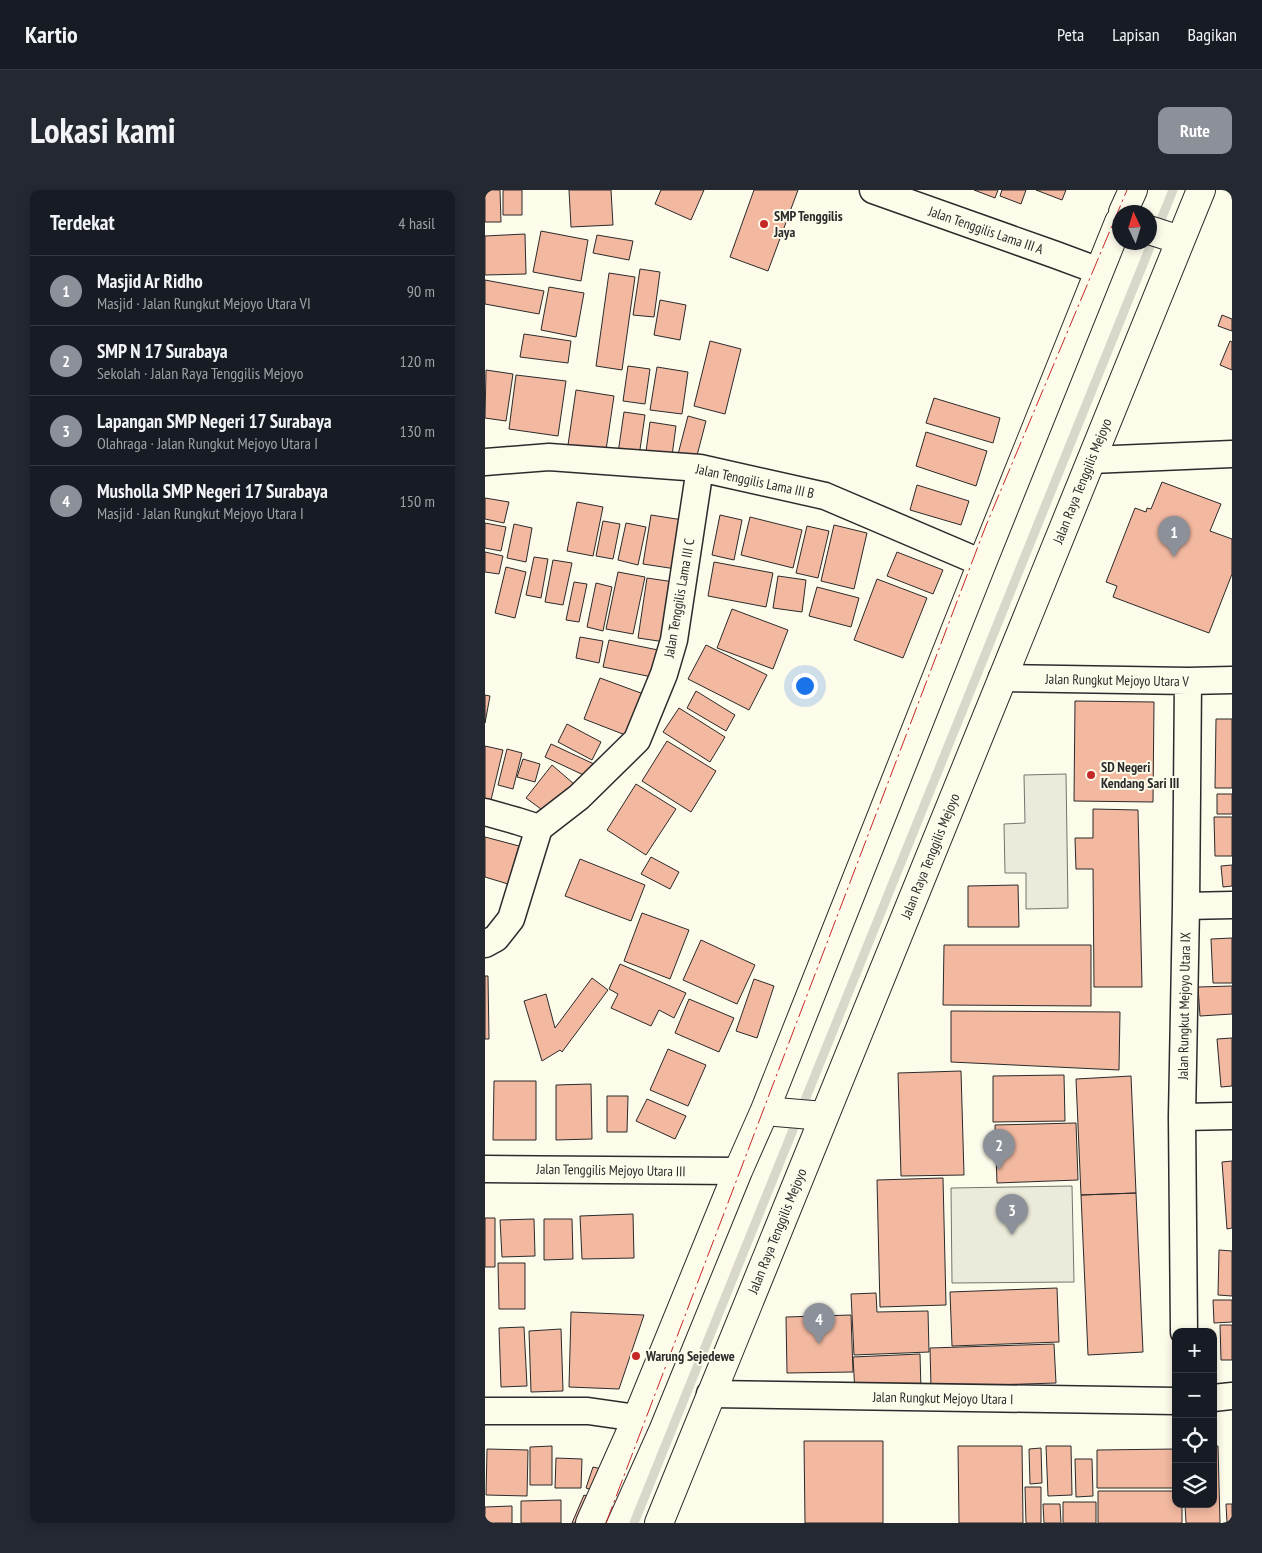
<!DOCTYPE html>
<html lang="id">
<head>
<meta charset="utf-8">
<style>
  :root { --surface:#171b24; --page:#242831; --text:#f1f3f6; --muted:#9ea1a6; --line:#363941; --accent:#8c9099 }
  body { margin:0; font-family:"PT Sans Narrow",sans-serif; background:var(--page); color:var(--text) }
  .controls { position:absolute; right:15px; bottom:15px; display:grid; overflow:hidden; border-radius:10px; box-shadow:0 2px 8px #0003 }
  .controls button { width:45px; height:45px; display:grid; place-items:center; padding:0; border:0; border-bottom:1px solid var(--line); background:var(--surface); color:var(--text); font:25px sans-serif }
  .compass { position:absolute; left:627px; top:15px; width:45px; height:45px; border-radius:50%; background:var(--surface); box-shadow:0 2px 8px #0003; rotate:356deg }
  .you { position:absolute; left:319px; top:495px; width:18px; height:18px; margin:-12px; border:4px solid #fff; border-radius:50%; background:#1a73e8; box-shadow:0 0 0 8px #1a73e833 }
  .badge { display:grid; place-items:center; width:32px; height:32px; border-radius:50%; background:var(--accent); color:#fff; font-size:16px; font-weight:700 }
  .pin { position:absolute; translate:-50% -41px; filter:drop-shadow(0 1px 2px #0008) }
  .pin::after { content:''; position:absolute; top:26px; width:18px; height:15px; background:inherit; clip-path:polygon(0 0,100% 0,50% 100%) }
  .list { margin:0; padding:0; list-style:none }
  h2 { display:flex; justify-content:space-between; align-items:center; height:65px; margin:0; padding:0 20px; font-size:21px }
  h2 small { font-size:16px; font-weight:400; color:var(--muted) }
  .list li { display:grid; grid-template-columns:32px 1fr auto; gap:15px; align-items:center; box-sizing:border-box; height:70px; padding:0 20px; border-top:1px solid var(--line) }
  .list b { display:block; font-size:19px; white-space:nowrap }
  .list p { margin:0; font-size:16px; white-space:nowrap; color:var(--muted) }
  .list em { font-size:16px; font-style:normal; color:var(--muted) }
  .icon { flex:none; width:28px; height:28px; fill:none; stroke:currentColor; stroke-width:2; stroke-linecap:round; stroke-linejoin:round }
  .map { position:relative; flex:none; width:747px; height:1333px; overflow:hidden; border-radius:10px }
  header { display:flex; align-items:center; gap:30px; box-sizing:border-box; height:70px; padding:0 25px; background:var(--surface); border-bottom:1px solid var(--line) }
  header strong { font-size:24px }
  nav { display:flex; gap:28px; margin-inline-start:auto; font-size:18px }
  .intro { display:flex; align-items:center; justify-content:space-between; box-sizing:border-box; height:120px; padding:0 30px }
  h1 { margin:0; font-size:35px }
  .button { padding:12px 22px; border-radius:10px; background:var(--accent); color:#fff; font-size:18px; font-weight:700 }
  main { display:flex; gap:30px; padding:0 30px }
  aside { flex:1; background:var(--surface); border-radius:10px; box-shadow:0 2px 8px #0003 }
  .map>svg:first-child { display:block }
</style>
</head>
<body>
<header>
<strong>Kartio</strong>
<nav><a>Peta</a><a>Lapisan</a><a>Bagikan</a></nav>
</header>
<div class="intro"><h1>Lokasi kami</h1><a class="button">Rute</a></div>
<main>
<aside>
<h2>Terdekat<small>4 hasil</small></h2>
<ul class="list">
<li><span class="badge">1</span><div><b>Masjid Ar Ridho</b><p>Masjid · Jalan Rungkut Mejoyo Utara VI</p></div><em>90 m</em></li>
<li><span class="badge">2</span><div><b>SMP N 17 Surabaya</b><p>Sekolah · Jalan Raya Tenggilis Mejoyo</p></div><em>120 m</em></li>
<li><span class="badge">3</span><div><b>Lapangan SMP Negeri 17 Surabaya</b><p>Olahraga · Jalan Rungkut Mejoyo Utara I</p></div><em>130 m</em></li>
<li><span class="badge">4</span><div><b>Musholla SMP Negeri 17 Surabaya</b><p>Masjid · Jalan Rungkut Mejoyo Utara I</p></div><em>150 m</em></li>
</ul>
</aside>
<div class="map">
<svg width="747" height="1333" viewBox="0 0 747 1333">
  <rect width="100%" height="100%" fill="#fdfbea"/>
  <path fill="#ecebdb" stroke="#74746e" d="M581,584l2,134 -42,1v-36h-21l-1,-49 21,-1 -1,-48z
    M587,996l2,96 -122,1 -1,-95z"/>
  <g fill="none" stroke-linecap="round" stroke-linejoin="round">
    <path stroke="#d8d7c9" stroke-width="9" d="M149,1333l539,-1333"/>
  </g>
  <path fill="#f2b8a0" stroke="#2b2b2b" d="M0,0h15l1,32h-16z
    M18,0h19v25h-19z
    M84,0h42l2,35 -42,2z
    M176,0h43l-13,30 -36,-16z
    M269,0h44l-30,81 -38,-14z
    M489,0h24l-3,8z
    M517,0h24l-5,14 -21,-8z
    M551,0h30l-4,10z
    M56,41l47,9 -7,41 -48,-9z
    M40,44l1,40 -41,1v-39z
    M112,45l36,6 -4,19 -36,-7z
    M155,79l20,3 -6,45 -21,-2z
    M124,83l26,4 -13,93 -26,-4z
    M0,90l59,11 -5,23 -54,-10z
    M64,97l35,6 -8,44 -35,-7z
    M175,110l26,5 -6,35 -26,-5z
    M737,125l10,4v12l-14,-5z
    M39,144l47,7 -3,22 -48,-6z
    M225,151l31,8 -16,65 -31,-8z
    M745,151l2,1v28l-12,-5z
    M143,176l22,3 -5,35 -22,-3z
    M172,177l31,5 -6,42 -32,-4z
    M1,180l27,4 -7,47 -21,-3z
    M31,185l50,6 -8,55 -49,-7z
    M91,200l38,6 -8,54 -38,-5z
    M449,208l66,20 -7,25 -67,-20z
    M139,222l21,3 -7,48 -21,-3z
    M203,226l18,5 -12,46 -18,-5z
    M165,232l26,4 -5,37 -26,-4z
    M441,242l61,19 -11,35 -60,-20z
    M677,292l59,22 -11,27 22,8v35l-23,59 -96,-36 4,-11 -11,-4 29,-74 11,4 1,-4 4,1z
    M432,295l52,16 -8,24 -51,-15z
    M0,308l24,4 -5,21 -19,-4z
    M92,312l26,5 -10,49 -26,-5z
    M166,325l32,5 -7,49 -33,-5z
    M235,325l22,5 -8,40 -22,-5z
    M265,327l52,13 -9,38 -52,-13z
    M118,331l17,3 -7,35 -17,-3z
    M0,333l21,4 -5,24 -16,-3z
    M141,333l20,4 -8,38 -20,-5z
    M29,334l18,4 -6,34 -19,-4z
    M349,335l33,8 -13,56 -33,-8z
    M322,336l22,5 -11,47 -22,-5z
    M0,362l18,4 -4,18 -14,-2z
    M412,362l46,18 -10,24 -46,-18z
    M49,367l14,2 -7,39 -15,-3z
    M68,370l19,3 -9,42 -18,-3z
    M229,372l59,11 -7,34 -58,-11z
    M21,377l20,5 -11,46 -20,-5z
    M133,382l27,5 -12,57 -27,-5z
    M293,386l28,4 -4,32 -29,-4z
    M162,388l34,5 -9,60 -34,-5z
    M392,389l50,19 -24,60 -49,-18z
    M89,392l13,2 -8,38 -13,-2z
    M111,393l16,4 -9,44 -16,-4z
    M332,397l42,11 -8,29 -42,-11z
    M247,419l56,21 -15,39 -56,-21z
    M95,447l23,4 -4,22 -23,-5z
    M124,450l54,11 -6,27 -54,-11z
    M221,455l61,30 -18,35 -61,-31z
    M115,488l49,18 -16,42 -49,-19z
    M211,501l39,24 -9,16 -39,-23z
    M0,505l5,1 -5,27z
    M590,511l79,1 -1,100 -79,-1z
    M194,518l46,29 -15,25 -47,-30z
    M731,529h16v69h-17z
    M82,534l34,18 -9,18 -34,-18z
    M182,551l49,30 -25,41 -49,-31z
    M66,554l45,21 -6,13 -45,-21z
    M0,556l18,4 -13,54 -5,-1z
    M22,559l15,4 -9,36 -15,-4z
    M38,569l17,5 -5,18 -18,-5z
    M67,575l22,19 -25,31 -23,-17z
    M151,594l40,25 -30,46 -39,-25z
    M732,604h15v20h-15z
    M608,619l45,1 4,177h-48l-1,-118h-17l-1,-31h18z
    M729,627h18v39h-17z
    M0,647l34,9 -11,38 -23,-7z
    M166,667l28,15 -9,17 -29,-15z
    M95,669l65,26 -14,36 -66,-25z
    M747,675v21l-9,1 -2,-21z
    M533,695l1,42h-51v-41z
    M157,723l47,17 -19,49 -46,-18z
    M747,748v45h-19l-2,-44z
    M216,750l54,25 -18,39 -54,-24z
    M459,755h147v61l-148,-1z
    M135,774l66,29 -12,25 -15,-8 -8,16 -40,-18 7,-14 -9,-5z
    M0,786h3l1,63h-4z
    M107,788l16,12 -46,62 -2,-2 -18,11 -18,-60 22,-7 9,34z
    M269,789l20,7 -17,52 -21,-7z
    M747,796v28l-32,2 -2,-29z
    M204,809l45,19 -15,34 -44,-19z
    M466,821l169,1 -1,58 -168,-8z
    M747,848v48l-11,1 -4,-48z
    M183,859l38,16 -18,41 -38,-16z
    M476,881l3,104 -63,1 -3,-103z
    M579,885l1,46 -72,1v-46z
    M646,886l5,117 -55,2 -5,-116z
    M9,891h42v59h-43z
    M106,894l1,55 -36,1v-55z
    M122,906h21l-1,36h-20z
    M162,909l39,17 -11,23 -39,-18z
    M591,933l2,57 -81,3 -2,-58z
    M747,971v67l-5,1 -5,-67z
    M458,988l3,127 -66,2 -3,-127z
    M651,1003l7,159 -55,3 -7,-160z
    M148,1024l1,44 -52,1 -2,-43z
    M0,1028h10v49h-10z
    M49,1029l1,37 -33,1 -2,-37z
    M59,1029h28l1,40 -29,1z
    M734,1060l13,1v45l-14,-1z
    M13,1073h27v46h-26z
    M572,1098l2,54 -107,4 -2,-54z
    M391,1103l1,19 51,-1 1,41 -75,3 -3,-61z
    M728,1110h19v22l-18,1z
    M86,1122l73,3 -25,74 -50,-2z
    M366,1125l2,57 -66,1 -1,-56z
    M735,1135h12v35h-11z
    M39,1137l3,59 -26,1 -2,-59z
    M76,1139l2,62 -32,1 -2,-61z
    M569,1154l2,39 -125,4 -1,-39z
    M435,1164l1,36 -66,3 -2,-36z
    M319,1251h79v82h-78z
    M67,1256v39h-22v-38z
    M473,1256h64l1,77h-64z
    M561,1256h25l1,49 -24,1z
    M728,1256h5l2,77h-34l-1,-19h28z
    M556,1258l1,35 -12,1 -1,-35z
    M2,1259l41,1 -1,46 -41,-1z
    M691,1259v39h-79v-38z
    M71,1268l26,1 -1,29h-26z
    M590,1269h17l1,37 -17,1z
    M108,1277l13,3 -7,22 -13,-4z
    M540,1297h16v36h-15z
    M613,1301h78v13h6v19h-84z
    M99,1305l13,5 -10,23h-15z
    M76,1310v23h-40v-22z
    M578,1312h33v21h-33z
    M558,1314h17l1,19h-17z
    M741,1314h6v19h-5z
    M27,1316v17h-27v-16z"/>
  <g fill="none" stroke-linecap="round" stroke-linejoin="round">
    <g stroke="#2b2b2b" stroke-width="29">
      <path id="street" d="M388,0l183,65 43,16
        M606,270l141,-6
        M0,272l64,-5 151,11 125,28 157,67
        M517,488l186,3 44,-1
        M0,622l32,9 22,7
        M54,638l40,-31 58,-57 27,-66 10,-34 26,-172
        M701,716l46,-1
        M0,754l11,-6 15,-19 28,-91
        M697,927l50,-1
        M0,979l253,2
        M699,1142l-2,-215 4,-211 2,-225
        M225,1204l466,7
        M728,1208l19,-2
        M0,1221h103l49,7"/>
    </g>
    <g stroke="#2b2b2b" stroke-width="30">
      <path id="secondary" d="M638,22l10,-22
        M664,40l31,10
        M280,920l11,2 48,4
        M105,1333l47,-105 101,-247 27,-61 217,-547 137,-341
        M174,1333l542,-1333"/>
    </g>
    <use href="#street" stroke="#fdfbea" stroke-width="26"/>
    <use href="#secondary" stroke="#fdfbea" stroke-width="28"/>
    <path stroke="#c62828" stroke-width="1" stroke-dasharray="18 4 2.5 4" stroke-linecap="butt" d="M121,1333l379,-995 142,-338"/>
  </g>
  <g fill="#c62828" stroke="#fdfbea" stroke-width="2">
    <circle cx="279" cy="34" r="5"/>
    <circle cx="606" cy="585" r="5"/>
    <circle cx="151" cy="1166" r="5"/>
  </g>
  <g text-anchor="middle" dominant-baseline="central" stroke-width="4" stroke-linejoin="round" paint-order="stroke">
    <g font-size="14" font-weight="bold" fill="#2b2b2b" stroke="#fdfbea" text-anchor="start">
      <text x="289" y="26">SMP Tenggilis<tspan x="289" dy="16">Jaya</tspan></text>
      <text x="616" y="577">SD Negeri<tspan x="616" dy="16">Kendang Sari III</tspan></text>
      <text x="161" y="1166">Warung Sejedewe</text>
    </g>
    <g font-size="14" fill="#2b2b2b" stroke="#fdfbea">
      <text transform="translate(501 40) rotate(19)">Jalan Tenggilis Lama III A</text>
      <text transform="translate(270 291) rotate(12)">Jalan Tenggilis Lama III B</text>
      <text transform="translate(597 291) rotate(-68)">Jalan Raya Tenggilis Mejoyo</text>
      <text transform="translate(194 408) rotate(-80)">Jalan Tenggilis Lama III C</text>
      <text transform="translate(632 490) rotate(1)">Jalan Rungkut Mejoyo Utara V</text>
      <text transform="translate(445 666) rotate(-68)">Jalan Raya Tenggilis Mejoyo</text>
      <text transform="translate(699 816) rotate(-89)">Jalan Rungkut Mejoyo Utara IX</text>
      <text transform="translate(126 980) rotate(1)">Jalan Tenggilis Mejoyo Utara III</text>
      <text transform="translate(292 1041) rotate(-68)">Jalan Raya Tenggilis Mejoyo</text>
      <text transform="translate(458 1208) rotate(1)">Jalan Rungkut Mejoyo Utara I</text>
    </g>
  </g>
</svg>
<div class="controls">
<button>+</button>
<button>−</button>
<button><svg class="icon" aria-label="locate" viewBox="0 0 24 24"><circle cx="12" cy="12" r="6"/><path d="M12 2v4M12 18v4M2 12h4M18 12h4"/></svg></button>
<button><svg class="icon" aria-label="layers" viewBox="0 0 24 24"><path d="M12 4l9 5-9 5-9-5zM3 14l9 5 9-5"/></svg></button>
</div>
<svg class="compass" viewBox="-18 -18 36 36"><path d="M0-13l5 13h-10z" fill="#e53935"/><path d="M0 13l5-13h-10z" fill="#9ea1a6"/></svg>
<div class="you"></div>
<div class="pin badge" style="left:689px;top:367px">1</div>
<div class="pin badge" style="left:514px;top:980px">2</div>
<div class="pin badge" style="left:527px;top:1045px">3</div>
<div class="pin badge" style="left:334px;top:1154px">4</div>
</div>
</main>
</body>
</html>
